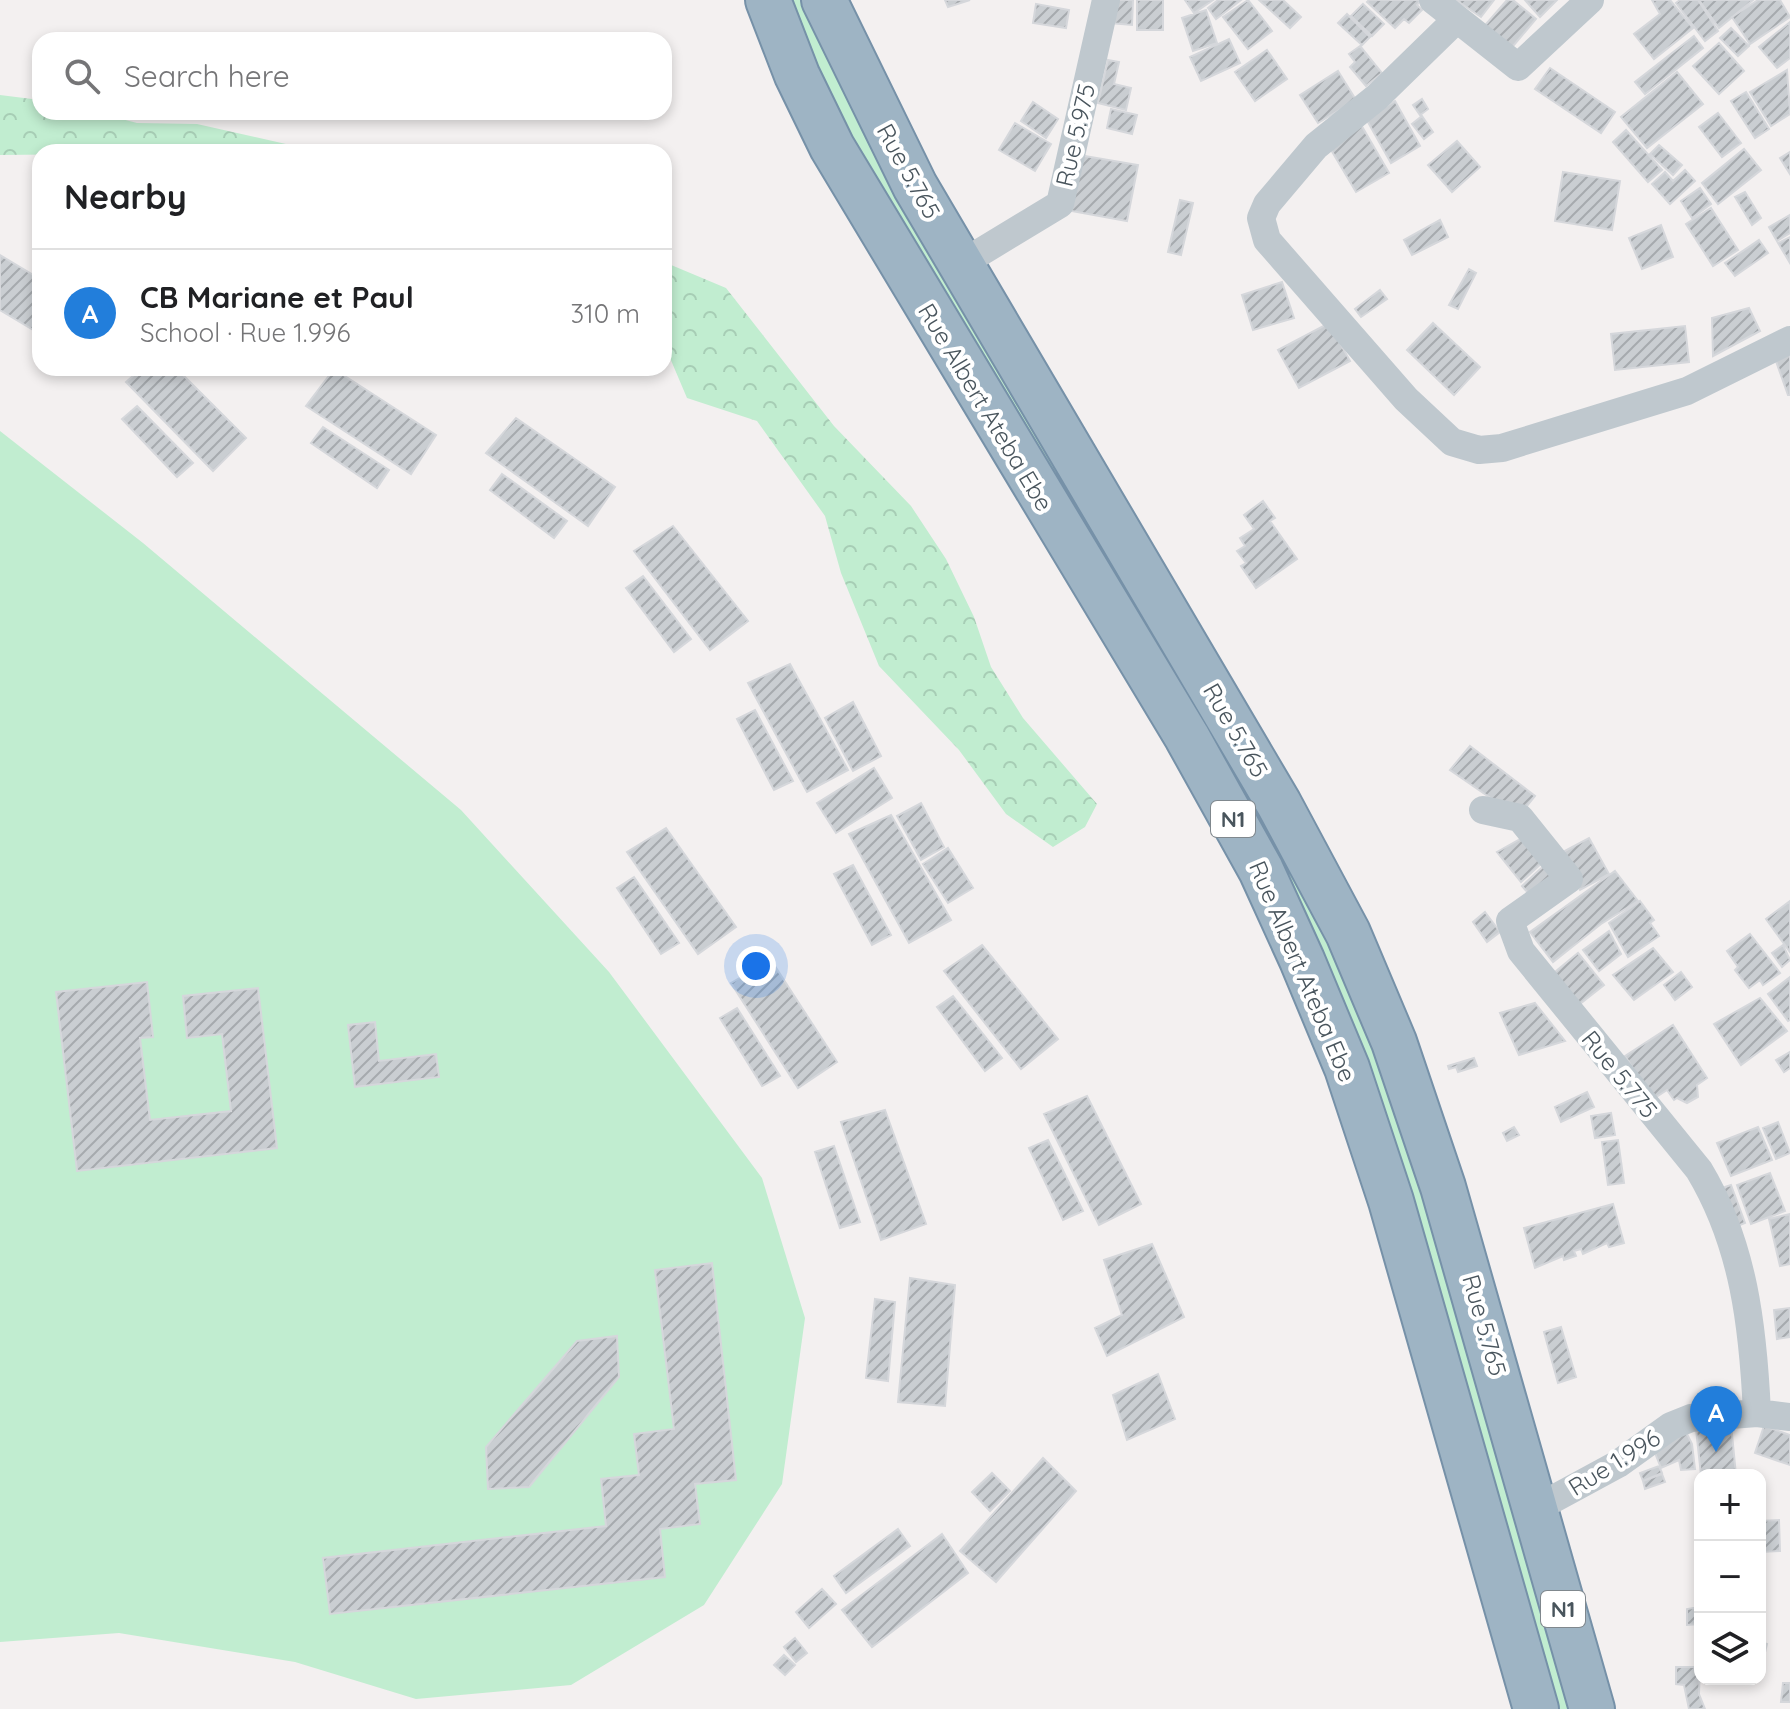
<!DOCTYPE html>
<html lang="en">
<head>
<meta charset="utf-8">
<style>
  :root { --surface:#fff; --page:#f2f2f2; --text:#202124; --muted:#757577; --line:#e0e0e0; --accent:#227edb }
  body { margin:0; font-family:Quicksand,sans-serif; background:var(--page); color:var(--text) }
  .controls { position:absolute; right:24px; bottom:24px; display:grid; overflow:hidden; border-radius:16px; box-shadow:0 4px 12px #0003 }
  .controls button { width:72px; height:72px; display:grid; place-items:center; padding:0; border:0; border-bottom:2px solid var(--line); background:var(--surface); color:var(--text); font:40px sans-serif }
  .you { position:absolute; left:756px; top:966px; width:28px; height:28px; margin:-20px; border:6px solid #fff; border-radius:50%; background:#1a73e8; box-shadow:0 0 0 12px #1a73e833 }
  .badge { display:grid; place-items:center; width:52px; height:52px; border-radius:50%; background:var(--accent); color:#fff; font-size:26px; font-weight:700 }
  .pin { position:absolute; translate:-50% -66px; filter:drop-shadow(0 2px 4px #0008) }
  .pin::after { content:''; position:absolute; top:42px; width:28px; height:24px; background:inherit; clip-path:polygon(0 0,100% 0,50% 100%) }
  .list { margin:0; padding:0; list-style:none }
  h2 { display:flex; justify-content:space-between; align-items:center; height:104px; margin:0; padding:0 32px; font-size:34px }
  h2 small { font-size:26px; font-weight:400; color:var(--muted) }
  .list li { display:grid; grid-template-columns:52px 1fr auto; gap:24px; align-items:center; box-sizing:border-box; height:128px; padding:0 32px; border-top:2px solid var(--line) }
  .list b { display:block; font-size:30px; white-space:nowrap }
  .list p { margin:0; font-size:26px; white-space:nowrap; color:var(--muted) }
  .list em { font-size:26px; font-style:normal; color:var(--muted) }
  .icon { flex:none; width:44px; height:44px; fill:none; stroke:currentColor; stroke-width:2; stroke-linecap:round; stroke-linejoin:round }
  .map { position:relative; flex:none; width:1790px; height:1709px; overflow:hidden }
  .search { position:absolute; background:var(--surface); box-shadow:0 4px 12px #0003; left:32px; top:32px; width:640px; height:88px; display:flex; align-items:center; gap:20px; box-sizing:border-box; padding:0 28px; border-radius:24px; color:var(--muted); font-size:30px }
  .panel { position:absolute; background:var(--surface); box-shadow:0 4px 12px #0003; left:32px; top:144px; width:640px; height:232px; border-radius:24px }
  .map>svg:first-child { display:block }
</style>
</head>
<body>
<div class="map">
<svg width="1790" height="1709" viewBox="0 0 1790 1709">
  <defs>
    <pattern id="forest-crowns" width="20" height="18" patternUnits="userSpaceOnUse" patternTransform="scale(2)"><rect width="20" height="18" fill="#c1edd0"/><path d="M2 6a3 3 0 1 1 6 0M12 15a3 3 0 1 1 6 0" fill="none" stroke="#a7cdb5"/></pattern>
    <pattern id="building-hatch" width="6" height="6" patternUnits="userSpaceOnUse" patternTransform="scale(2)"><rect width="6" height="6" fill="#caced2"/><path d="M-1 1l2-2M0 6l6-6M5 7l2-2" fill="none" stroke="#a6aaae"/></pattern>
  </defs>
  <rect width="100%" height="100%" fill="#f3f0f0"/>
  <path fill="#c1edd0" d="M784,0h27l523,929 81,214 165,566h-26l-163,-560 -517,-954z
    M0,431l143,112 318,267 148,162 153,206 43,140 -23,166 -78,121 -133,80 -155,14 -121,-37 -176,-29 -119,9z"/>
  <path fill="url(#forest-crowns)" d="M0,95l40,5v12h55l42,11 60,1 124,28 -321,3z
    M664,262l62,26 108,138 77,80 35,53 28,58 17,50 32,51 74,86 -12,23 -32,20 -47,-33 -47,-64 -80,-84 -38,-93 -16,-57 -68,-95 -70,-23 -17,-40 -6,-2z"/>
  <path fill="url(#building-hatch)" stroke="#d5d7db" stroke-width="2" d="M945,0h25l-22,7z
    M1112,0h21l-1,25 -22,-2z
    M1137,0h26v30h-26z
    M1185,0h28l-19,13z
    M1218,0h23l-25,19 -8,-11z
    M1248,0l24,31 -24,18 -25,-32z
    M1259,0h24l18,17 -11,11z
    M1369,0h52l-4,5 5,5 -13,13 -5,-4 -9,9 -28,-26z
    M1456,0h38l-13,17z
    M1507,0h6l23,19 -28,33 -27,-22z
    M1525,0h32l-17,17z
    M1652,0h18l23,28 -39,31 -20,-25 26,-20z
    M1680,0h18l20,31 -13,10 -29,-38z
    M1699,0h54l-34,28z
    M1758,0h22l10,17 -40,27 -18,-27z
    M1036,4l33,6 -3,18 -33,-5z
    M1363,4l21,20 -12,12 -21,-20z
    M1206,10l11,33 -24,8 -11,-33z
    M1347,14l23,23 -8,8 -24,-22z
    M1790,22v36l-13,10 -18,-21z
    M1731,28l18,18 -11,10 -18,-18z
    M1694,36l9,12 -58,46 -10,-12z
    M1229,39l11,24 -39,18 -11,-24z
    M1719,43l25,28 -25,23 -26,-28z
    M1360,46l22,27 -16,13 -16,-19 5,-5 -6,-8z
    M1267,50l20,29 -32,22 -20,-29z
    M1108,60l11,2 -5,22 17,4 -5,22 -28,-7z
    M1550,68l65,44 -14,21 -66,-44z
    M1787,70l3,44 -19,12 -21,-34z
    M1338,71l18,29 -38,23 -18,-28z
    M1677,72l26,32 -56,44 -26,-31z
    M1746,92l23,37 -14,9 -24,-37z
    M1422,99l6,10 -8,6 -7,-10z
    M1395,101l25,45 -29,17 -26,-46z
    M1033,102l25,17 -12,19 -25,-17z
    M1111,109l26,6 -5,19 -25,-6z
    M1718,113l23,30 -19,14 -23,-30z
    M1422,116l11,16 -9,7 -12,-15z
    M1015,123l36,21 -16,27 -36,-21z
    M1360,123l29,50 -33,19 -29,-49z
    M1626,130l36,40 -14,12 -35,-40z
    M1457,141l23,26 -28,25 -24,-27z
    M1659,145l23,20 -9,10 -23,-21z
    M1744,149l17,21 -43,34 -16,-21z
    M1790,152v22l-10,-16z
    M1079,155l59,10 -11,56 -61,-11z
    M1685,170l10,11 -25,23 -18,-20 13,-12 8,9z
    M1563,172l57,9 -8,49 -57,-9z
    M1700,188l11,16 -19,14 -11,-17z
    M1745,192l16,26 -9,7 -17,-28z
    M1180,200l13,3 -12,52 -13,-3z
    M1711,208l27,42 -25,16 -27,-42z
    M1790,215v18l-13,8 -8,-14z
    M1440,220l8,17 -36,18 -8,-15z
    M1661,225l12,32 -31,12 -13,-31z
    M1790,237v26l-12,-20z
    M1759,240l9,13 -33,23 -10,-13z
    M0,255l40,24v55l-40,-24z
    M1469,269l7,4 -18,36 -9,-4z
    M1282,282l12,36 -41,12 -11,-35z
    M1380,290l7,9 -26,18 -6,-8z
    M1749,308l11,23 -47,25 -1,-38z
    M1329,323l21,38 -51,27 -21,-38z
    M1433,323l47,44 -26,28 -47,-45z
    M1685,326l4,36 -74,8 -4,-36z
    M1772,350l18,2v43h-2z
    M142,368h34l70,70 -33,33 -87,-89z
    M334,369l102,66 -25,39 -105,-68z
    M137,406l56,57 -16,14 -55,-58z
    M516,418l99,69 -27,39 -102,-73z
    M323,427l66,43 -12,18 -66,-45z
    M502,474l65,47 -13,17 -64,-48z
    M1263,501l12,17 -5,3 27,38 -41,29 -15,-22 5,-3 -9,-12 8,-5 -5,-8 14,-9 -10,-14z
    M673,526l75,95 -38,29 -76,-99z
    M643,576l48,63 -17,13 -48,-64z
    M790,664l58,106 -41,22 -59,-109z
    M853,702l28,54 -28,15 -28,-53z
    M755,710l38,71 -19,9 -37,-71z
    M1470,746l65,50 -17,21 -68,-47z
    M874,768l18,30 -56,35 -19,-30z
    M921,803l23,44 -23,13 -24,-44z
    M891,815l60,105 -42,23 -60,-109z
    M666,828l70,99 -38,27 -71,-102z
    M1522,838l20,25 -21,19 -24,-30z
    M1589,838l20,36 -29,16 -19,-37z
    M948,848l25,40 -25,15 -25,-39z
    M1547,863l13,15 -25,23 -13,-15z
    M853,865l38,70 -19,10 -38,-71z
    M1615,871l23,30 -37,23 -48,38 -23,-30z
    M634,877l45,66 -18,11 -44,-66z
    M1640,901l14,19 -4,3 9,13 -31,21 -19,-34z
    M1790,901v51l-24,-33z
    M1485,912l15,20 -13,10 -14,-20z
    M1609,931l12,23 -22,17 -16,-21z
    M1750,934l30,39 -17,12 -3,-5 -11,8 -14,-18 3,-3 -11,-16z
    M982,945l76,94 -37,30 -77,-98z
    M1783,945l7,15 -8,7 -10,-14z
    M1653,948l20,24 -39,28 -21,-25z
    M1578,953l26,32 -24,19 -30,-28z
    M771,960l66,102 -39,26 -67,-105z
    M1681,972l11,15 -17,13 -11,-15z
    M1790,977v43l-2,1 -20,-27z
    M147,982l6,55 -13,1 10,82 81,-9 -9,-77 -35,4 -4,-42 75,-8 19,160 -200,23 -21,-179z
    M953,996l49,62 -17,13 -48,-64z
    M1760,998l27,33 -46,34 -27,-41z
    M1535,1003l30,38 -46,14 -19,-42z
    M737,1008l43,68 -18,10 -42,-68z
    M375,1022l4,39 57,-7 3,23 -84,10 -7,-62z
    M1673,1025l34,53 -10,7 1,12 -11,6 -10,-5 -3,2 -7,-10 -14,9 -28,-43z
    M1790,1052v16l-6,4 -8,-12z
    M1474,1058l3,8 -19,6 -2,-5 -7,2 -1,-3z
    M1587,1092l7,15 -33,15 -6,-15z
    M1087,1096l54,108 -42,21 -55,-111z
    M885,1110l41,114 -45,16 -40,-118z
    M1611,1113l4,22 -20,3 -4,-22z
    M1778,1122l12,31 -14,6 -13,-31z
    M1514,1127l5,8 -12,6 -4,-8z
    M1758,1127l14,33 -41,16 -14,-33z
    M1048,1140l35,71 -20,9 -34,-72z
    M1618,1140l6,43 -16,2 -6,-43z
    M834,1146l26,76 -20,6 -25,-76z
    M1770,1173l15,38 -34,13 -14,-39z
    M1731,1185l14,38 -10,4 -13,-39z
    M1613,1204l11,39 -15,4 -2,-4 -24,11 -2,-5 -7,2 2,5 -12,4 -1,-4 -28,12 -11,-40z
    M1790,1214v50l-10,2 -11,-47z
    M1152,1244l32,73 -77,39 -12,-28 27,-13 -18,-55z
    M712,1263l24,217 -41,4 5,40 -40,5 5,48 -335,37 -7,-56 283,-32 -5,-47 38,-4 -5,-41 40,-5 -19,-159z
    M910,1278l45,7 -10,121 -47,-4z
    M875,1299l20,3 -7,79 -22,-3z
    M1790,1308v29l-13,2 -3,-29z
    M1561,1327l15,50 -18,6 -14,-51z
    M617,1336l2,41 -90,110 -41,2 -2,-42 91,-106z
    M1158,1374l17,45 -48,21 -14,-45z
    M1731,1424l5,51h-35l-5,-46z
    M1764,1426l26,9v30l-35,-12z
    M1684,1428l8,16 3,25 -14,1 -2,-10 -18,8 -8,-20z
    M1043,1458l33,33 -80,91 -36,-31z
    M1659,1466l3,7 -19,8 -3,-8z
    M992,1473l18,18 -20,20 -18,-19z
    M1662,1474l3,8 -20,7 -2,-8z
    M1779,1520l1,31 -20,1v-31z
    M898,1529l12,17 -64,47 -12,-17z
    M942,1534l26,39 -96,74 -30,-37z
    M822,1589l14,15 -27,24 -13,-16z
    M1700,1607v17l-13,1v-16z
    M795,1638l12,15 -11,9 -12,-15z
    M1760,1642l7,2 -5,21 -2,-1z
    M784,1655l11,10 -10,10 -11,-10z
    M1676,1667h24l-1,27 6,15h-16l-5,-24 -8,-1z
    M1783,1683h7v19h-9z"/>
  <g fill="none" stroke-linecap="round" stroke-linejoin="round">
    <g stroke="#7691a8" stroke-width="48">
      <path id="trunk" d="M768,0l29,75 35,72 355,590 74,133 41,90 45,108 44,133 145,508
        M824,0l91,186 364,618 69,129 46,109 49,145 149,522"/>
    </g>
    <path stroke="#bfc8ce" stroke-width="28" d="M1433,0l85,67 72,-67
      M1456,20l-79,77 -61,49 -49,58 -6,14 6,22 139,159 46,43 27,8 23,-2 185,-57 103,-51
      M961,264l99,-60 46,-204
      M1483,810l37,8 49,61 -59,42 11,30 178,219c45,75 54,157 58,243
      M1535,1509l83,-45 53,-38 20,-8 66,-5 33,4"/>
    <use href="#trunk" stroke="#9eb4c4" stroke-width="44"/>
  </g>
  <g text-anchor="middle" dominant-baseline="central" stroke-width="8" stroke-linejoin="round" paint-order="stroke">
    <g fill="#fff" stroke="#80888e" stroke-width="2">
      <rect x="1211" y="801" width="44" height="36" rx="6"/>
      <rect x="1541" y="1591" width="44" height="36" rx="6"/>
    </g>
    <g font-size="22" font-weight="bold" fill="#49555d">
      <text x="1233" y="819">N1</text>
      <text x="1563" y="1609">N1</text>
    </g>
    <g font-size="24" fill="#49555d" stroke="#fff">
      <text transform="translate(1075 135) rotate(-77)">Rue 5.975</text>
      <text transform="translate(909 171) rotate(61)">Rue 5.765</text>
      <text transform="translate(986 407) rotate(59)">Rue Albert Ateba Ebe</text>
      <text transform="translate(1236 730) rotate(60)">Rue 5.765</text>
      <text transform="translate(1303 971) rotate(67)">Rue Albert Ateba Ebe</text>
      <text transform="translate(1620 1074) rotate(51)">Rue 5.775</text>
      <text transform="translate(1485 1325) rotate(74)">Rue 5.765</text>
      <text transform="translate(1614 1462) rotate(-32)">Rue 1.996</text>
    </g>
  </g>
</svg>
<div class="controls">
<button>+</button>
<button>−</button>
<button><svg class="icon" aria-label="layers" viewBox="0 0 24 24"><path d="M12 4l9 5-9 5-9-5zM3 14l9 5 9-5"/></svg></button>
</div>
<div class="you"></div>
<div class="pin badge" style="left:1716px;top:1452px">A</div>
<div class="search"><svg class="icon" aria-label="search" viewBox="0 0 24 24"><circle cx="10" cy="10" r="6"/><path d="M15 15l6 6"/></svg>Search here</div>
<section class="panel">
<h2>Nearby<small></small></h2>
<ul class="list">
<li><span class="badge">A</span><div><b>CB Mariane et Paul</b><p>School · Rue 1.996</p></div><em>310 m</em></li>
</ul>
</section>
</div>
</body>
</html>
